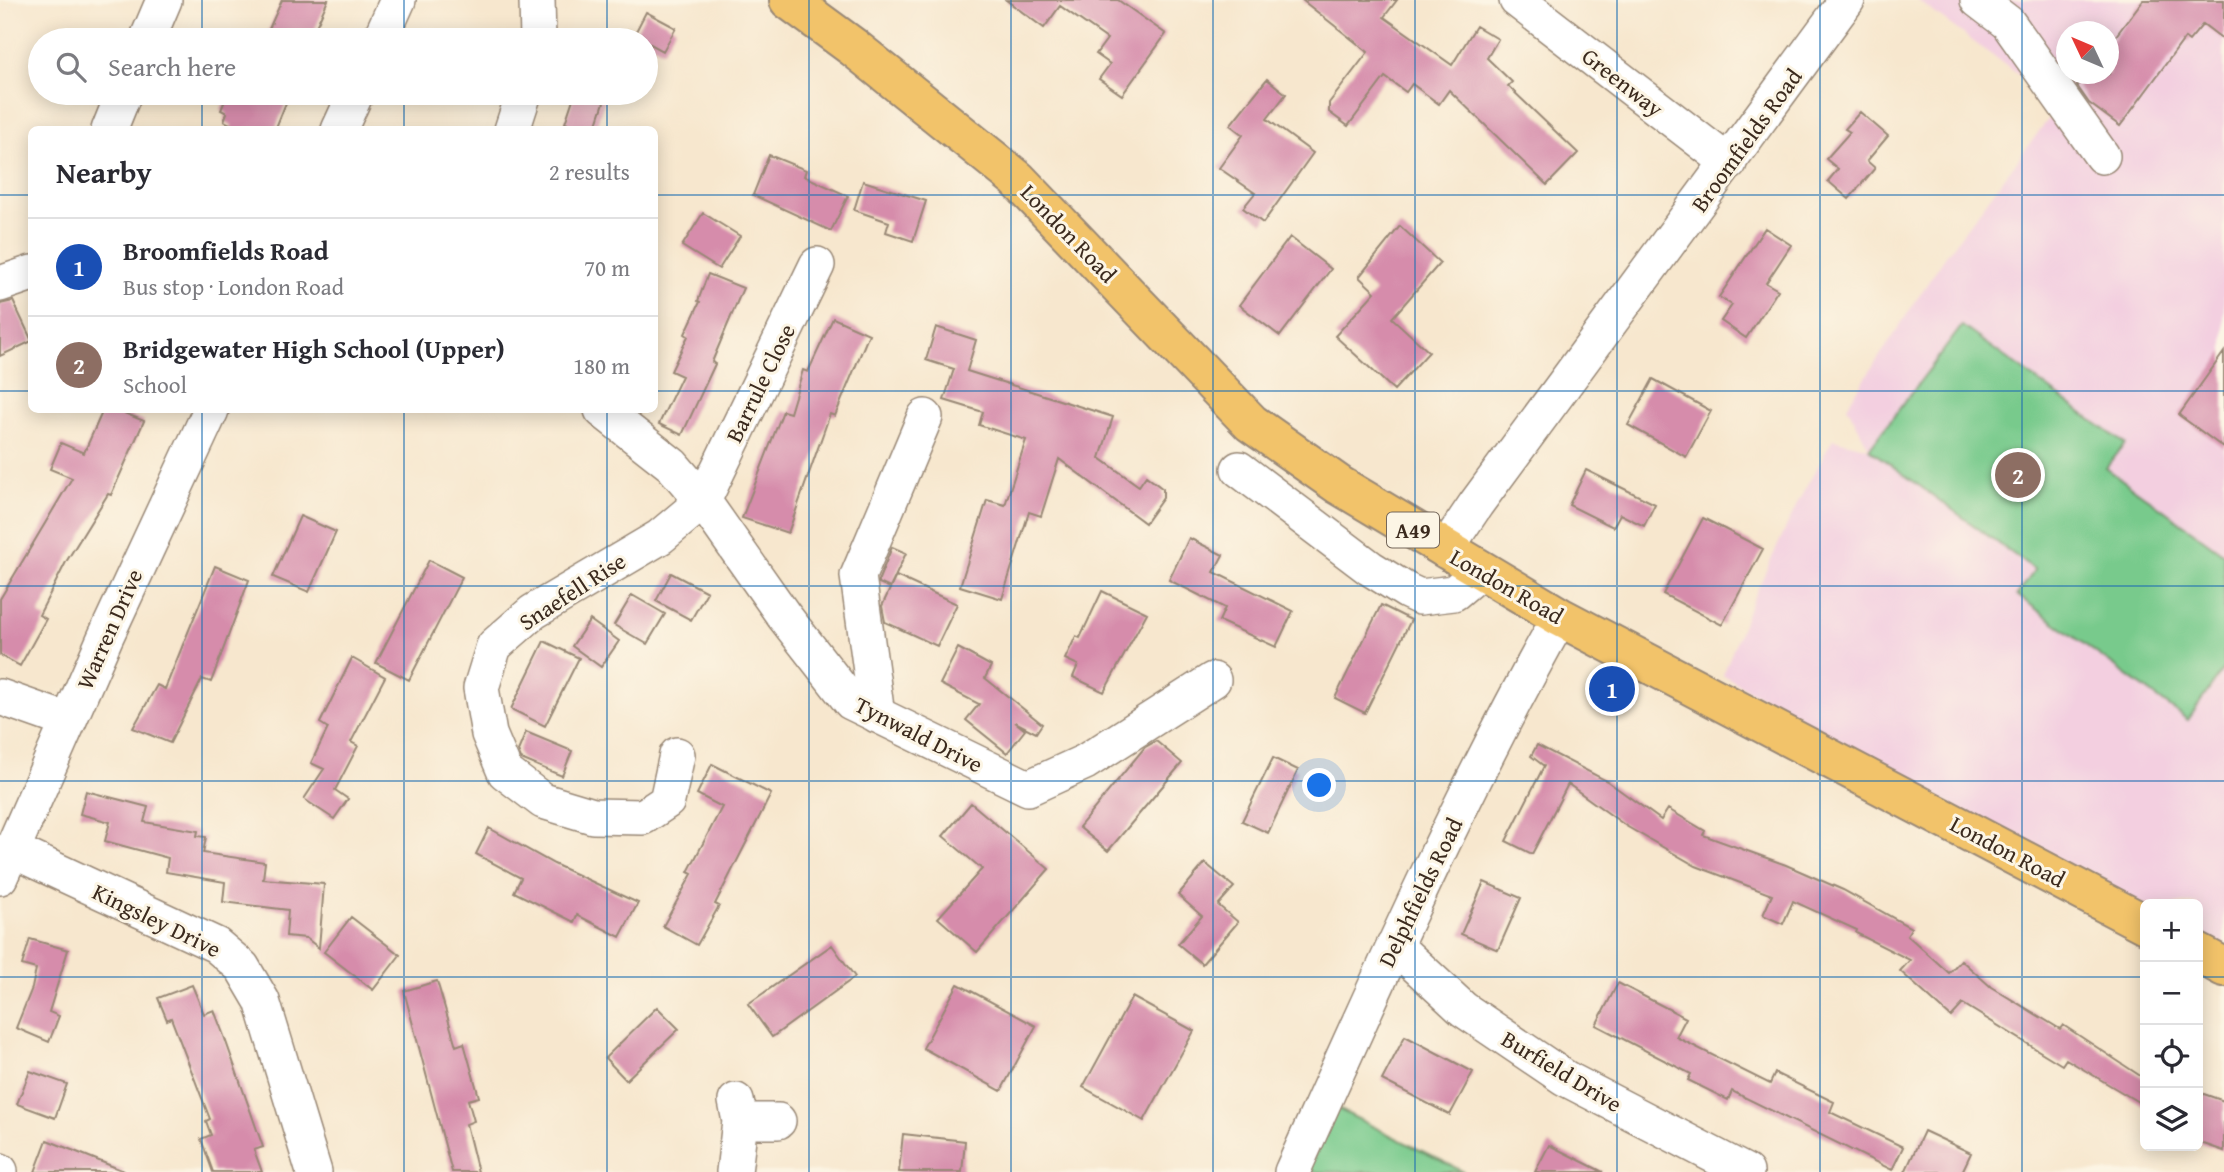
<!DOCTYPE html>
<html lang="en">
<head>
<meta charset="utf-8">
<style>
  :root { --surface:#fff; --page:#f7f7f7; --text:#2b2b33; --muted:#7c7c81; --line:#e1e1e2; --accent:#111827 }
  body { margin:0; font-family:"Gentium Book Plus",serif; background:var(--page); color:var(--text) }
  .controls { position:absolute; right:21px; bottom:21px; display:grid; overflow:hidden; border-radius:10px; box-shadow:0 4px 18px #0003 }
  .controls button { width:63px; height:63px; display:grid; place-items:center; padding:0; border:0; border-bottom:2px solid var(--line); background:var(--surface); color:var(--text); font:35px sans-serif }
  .compass { position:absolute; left:2056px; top:21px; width:63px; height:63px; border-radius:50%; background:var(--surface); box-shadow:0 4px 18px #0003; rotate:314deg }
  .you { position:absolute; left:1320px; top:786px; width:24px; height:24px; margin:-18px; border:5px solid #fff; border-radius:50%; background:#1a73e8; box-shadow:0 0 0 10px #1a73e833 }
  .badge { display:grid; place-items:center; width:46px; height:46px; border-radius:50%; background:var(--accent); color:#fff; font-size:23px; font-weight:700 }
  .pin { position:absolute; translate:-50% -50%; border:4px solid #fff; box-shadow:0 2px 7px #0006 }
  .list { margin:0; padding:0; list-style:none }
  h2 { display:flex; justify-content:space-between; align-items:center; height:91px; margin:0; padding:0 28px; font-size:30px }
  h2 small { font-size:23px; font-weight:400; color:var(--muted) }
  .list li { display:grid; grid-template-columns:46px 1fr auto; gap:21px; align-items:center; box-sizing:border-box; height:98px; padding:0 28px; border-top:2px solid var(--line) }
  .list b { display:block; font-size:26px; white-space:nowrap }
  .list p { margin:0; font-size:23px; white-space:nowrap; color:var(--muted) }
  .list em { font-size:23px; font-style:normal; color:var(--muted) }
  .icon { flex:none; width:38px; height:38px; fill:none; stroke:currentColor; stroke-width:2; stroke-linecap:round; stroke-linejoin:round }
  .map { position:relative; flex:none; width:2224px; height:1172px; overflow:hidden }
  .search { position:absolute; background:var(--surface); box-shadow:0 4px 18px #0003; left:28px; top:28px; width:630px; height:77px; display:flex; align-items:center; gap:18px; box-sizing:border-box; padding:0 24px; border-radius:38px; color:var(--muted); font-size:26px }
  .panel { position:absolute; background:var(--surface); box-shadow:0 4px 18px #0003; left:28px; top:126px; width:630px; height:287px; border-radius:10px }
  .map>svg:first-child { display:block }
</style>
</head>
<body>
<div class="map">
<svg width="2224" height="1172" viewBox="0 0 2224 1172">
  <rect width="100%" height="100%" fill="#fcf5e5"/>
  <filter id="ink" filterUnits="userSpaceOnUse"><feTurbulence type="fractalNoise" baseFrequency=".0143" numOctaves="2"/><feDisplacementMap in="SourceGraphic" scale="14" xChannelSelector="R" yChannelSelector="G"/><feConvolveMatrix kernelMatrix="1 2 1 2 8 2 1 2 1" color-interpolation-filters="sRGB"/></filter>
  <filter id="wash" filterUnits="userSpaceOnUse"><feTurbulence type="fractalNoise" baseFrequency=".00686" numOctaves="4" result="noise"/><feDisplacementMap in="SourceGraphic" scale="28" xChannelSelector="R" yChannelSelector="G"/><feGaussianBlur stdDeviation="1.57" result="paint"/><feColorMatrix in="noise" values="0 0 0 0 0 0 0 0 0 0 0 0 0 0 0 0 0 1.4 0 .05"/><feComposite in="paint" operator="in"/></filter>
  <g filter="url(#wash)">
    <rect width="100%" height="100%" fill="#f7e7ce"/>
    <path fill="#f3cfe0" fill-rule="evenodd" d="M1917,0h307v959l-26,-15v-40h-53v10l-422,-239 27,-70 49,-105 34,-61 36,9 -22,-42 97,-148 115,-153zM2066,32h42v42h-42z"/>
    <path fill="#78ca8c" stroke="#5a7a55" stroke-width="2" d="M1962,326l163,118 -19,24 118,86v114l-36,52 -171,-125 18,-25 -166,-121z
      M1336,1108l128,64h-157z"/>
    <g id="blocks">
      <path fill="#d68cab" d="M282,0h46l-18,40h-46z
        M1006,0h112l48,34 -44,61 -23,-16 11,-15 -14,-10 11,-15 -47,-33 -16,22z
        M1302,0h95l-13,17 68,48 24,-39 22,13 -11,19 25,24 -4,4 70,67 -31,32 -98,-95 -10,14 -27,-20 -6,8 -21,-15 -37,49 -19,-14v-9l39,-51z
        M2143,0h81v40l-21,-16 -14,17 -4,-3 -65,88 -31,-23 -12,-17 10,-12h22v-29z
        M646,12l30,16 -13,23 -29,-16z
        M1267,79l19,15 -19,25 46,34 -50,70 -20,-15 12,-15 -36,-25 24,-33 -13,-10z
        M228,93h62l-15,37h-45l2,-5 -8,-4 3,-8 -6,-3z
        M575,93h32l-12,37h-29l2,-6 -3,-1z
        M1860,112l28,24 -21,25 8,7 -26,31 -21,-18 10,-12 -12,-10 24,-27 -5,-3z
        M769,155l37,15 -2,6 44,20 -17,35 -78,-36z
        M863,181l63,20 -13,40 -27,-9 3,-10 -35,-12z
        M703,213l37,23 -21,33 -37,-23z
        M1400,226l40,37 -48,55 37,34 -35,38 -59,-54 40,-44 -16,-15z
        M1765,228l26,17 -25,38 12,7 -32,48 -25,-17 11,-16 -13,-8z
        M1290,237l41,32 -51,67 -41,-31z
        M708,274l35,14 -31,74 3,2 -33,71 -23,-11 23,-48 -11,-5 17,-35 -3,-2 15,-32 -2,-1z
        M13,301l19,40 -32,15v-52z
        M833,318l36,16 -34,82 -5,-2 -42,119 -46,-15 41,-107 7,2 13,-43 5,2z
        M936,327l40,13 -9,31 146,46 -13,41 39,28 7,-10 17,13v9l-18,25 -86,-64 -18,57 -12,-4 -27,87 -42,-13 27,-86 18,5 21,-65 -47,-15 4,-13 -39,-12 10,-31 -28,-9z
        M2224,352v96l-45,-33z
        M1653,379l58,32 -25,46 -58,-32z
        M103,410h14l27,11 -33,74 -3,-1 -42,68 -27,53 7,4 -26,47 -20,-11v-56l72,-121 -22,-9 11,-26 23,10z
        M1586,470l69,34 -11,22 -24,-12 -7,13 -44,-22z
        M300,516l36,16 -27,60 -36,-15z
        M1703,518l60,31 -41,76 -59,-31z
        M1189,538l34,17 -9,17 79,39 -17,36 -57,-26 6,-13 -56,-28z
        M892,547l14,6 -16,35 -11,-5v-4z
        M429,560l33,17 -53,103 -33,-17z
        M215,566l34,14 -38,102 -9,-3 -32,64 -37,-15 24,-43 8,4z
        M671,573l36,19 -16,28 -35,-19z
        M896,576l61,28 -20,42 -52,-24 -3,-16z
        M1102,591l45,22 -43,79 -31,-15 5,-12 -13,-6 11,-23 4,2z
        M632,595l33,19 -18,30 -33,-19z
        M1381,605l30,15 -46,93 -30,-15z
        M590,620l29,21 -18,26 -29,-21z
        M544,641l35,17 -34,68 -34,-17z
        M958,648l33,18 -6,12 57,46 -6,9 -21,-11 10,8 -18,23 -41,-33 13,-16 -39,-20z
        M352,658l33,19 -34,65 7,4 -23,44 13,9 -14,20 -30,-20 20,-30 -13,-6 17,-35 -8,-5z
        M526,732l46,19 -10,25 -41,-17 -3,-8z
        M1156,741l26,22 -74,88 -29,-24 66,-80z
        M1537,745l70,36 54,39 7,-11 37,22 -2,4 83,30 57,25 68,38 -4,7 42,38 12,-13 30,27 69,42 3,-4 82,54v27l-79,-47 -4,6 -99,-61 -12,13 -51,-46 10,-11 -54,-27 1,-3 -64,-29 -10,23 -20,-9 9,-20 -76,-29 -70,-40 -58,-42 -36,70 -26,-13 38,-75 -13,-10z
        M1273,758l25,12 -30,63 -26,-12z
        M712,764l59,30 -56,110 4,2 -22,39 -34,-19 29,-52 -4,-2 34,-65 -25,-13z
        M86,791l62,16 -4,15 54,9 -1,5 9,1 -3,16 62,9 -2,17 61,5 -5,64 -13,-10 -20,-2 2,-26 -65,-8 2,-20 -59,-10 2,-14 -63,-17 5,-19 -30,-8z
        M971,803l78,66 -72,83 -39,-34 44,-49 -39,-33z
        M489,828l65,36 84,39 -18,34 -43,-22 -3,7 -60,-30 7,-14 -45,-24z
        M1205,863l29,24 -16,18 20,17 -36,42 -24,-20 24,-28 -24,-21z
        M1484,882l37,16 -23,52 -37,-16z
        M351,917l49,38 -27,35 -49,-38z
        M30,939l38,11 -19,62 10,4 -10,26 -33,-14 16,-40 4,-19 -14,-4z
        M832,945l23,32 -83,60 -24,-33z
        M437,981l19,65 8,-3 15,54 -11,3 6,21 -8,3 12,48h-26l-48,-181z
        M1618,983l68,35 -10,19 94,47 5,-11 59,29 -4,10 73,35 -11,23 -160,-79 -4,9 -40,-20 3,-6 -95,-49z
        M958,984l78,42 -35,65 -78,-43z
        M192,985l12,29 10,-4 10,26 39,111 -9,3 8,22h-49l-12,-33 10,-4 -5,-14 4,-2 -39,-101 -4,2 -9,-22z
        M1132,997l62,34 -50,90 -61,-34z
        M657,1007l22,22 -53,51 -21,-22z
        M1405,1036l68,36 -23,43 -68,-35z
        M30,1071l37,13 -12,34 -38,-14z
        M2198,1092l26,9v50l-26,-9z
        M1924,1131l47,22 -9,19h-57z
        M903,1134l62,7 -3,31h-63z
        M47,1140l77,31v1h-89z
        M1549,1145l54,27h-68z"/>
    </g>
  </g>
  <g filter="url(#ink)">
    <use href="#blocks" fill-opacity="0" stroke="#998876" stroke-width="2"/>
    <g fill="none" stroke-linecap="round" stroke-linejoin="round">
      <g stroke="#998876" stroke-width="38">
        <path id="minor" d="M537,0l1,40
          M1517,0l212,163
          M1978,0l30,23 94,133
          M147,40l17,-40
          M380,40l18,-40
          M109,130l15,-37
          M339,130l17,-37
          M512,130l12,-37
          M0,284l32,-11
          M602,410l70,55 31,36 81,115 67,86 177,86 57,-26 128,-82
          M1239,469l131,99 37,23 13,6 34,-4 26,-22
          M1445,550l31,-46 371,-504
          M0,697l68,24
          M877,715l-19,-139 67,-159
          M677,755l-10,46 -24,16 -50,-1 -50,-15 -38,-29 -16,-38 -8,-46 13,-42 39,-34 127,-75 43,-36 114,-236
          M12,850l93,-212 106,-228
          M0,877l12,-27 204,95 26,22 20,34 52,171
          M1394,945l69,64 102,69 181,94
          M736,1101l4,20h38
          M0,1171v1
          M734,1172l6,-51
          M1292,1172c84,-187 167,-376 268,-555"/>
      </g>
      <g stroke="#998876" stroke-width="42">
        <path id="highway" d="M789,0l64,47 164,132 234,244 88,62 221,132 585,307
          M2198,953l26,14"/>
      </g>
      <use href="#minor" stroke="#fff" stroke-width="35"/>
      <use href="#highway" stroke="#f2c36a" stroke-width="38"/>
    </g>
  </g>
  <path fill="none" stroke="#1f6fb2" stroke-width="2" stroke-opacity="0.55" d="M202,0v40M404,0v40M607,0v40M809,0v1172M1011,0v1172M1213,0v1172M1415,0v1172M1617,0v1172M1820,0v1172M2022,0v1172M202,93v37M404,93v37M607,93v37M0,195h32M654,195h1570M0,391h32M654,391h1570M202,410v762M404,410v762M607,410v762M0,586h2224M0,781h2224M0,977h2145M2198,977h26"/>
  <g text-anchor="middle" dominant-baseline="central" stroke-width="6" stroke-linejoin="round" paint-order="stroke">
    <rect fill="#fcf5e5" stroke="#75675a" stroke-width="2" x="1387" y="512.5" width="52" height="35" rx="5"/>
    <g font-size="21" font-weight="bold" fill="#3b2a1e">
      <text x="1413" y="530">A49</text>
    </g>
    <g font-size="23" fill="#3b2a1e" stroke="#fcf5e5">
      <text transform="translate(1623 82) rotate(38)">Greenway</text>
      <text transform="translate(1746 140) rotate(-54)">Broomfields Road</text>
      <text transform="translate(1069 233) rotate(46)">London Road</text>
      <text transform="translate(760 383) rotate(-64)">Barrule Close</text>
      <text transform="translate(1507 586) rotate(30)">London Road</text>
      <text transform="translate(572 591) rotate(-33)">Snaefell Rise</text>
      <text transform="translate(109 629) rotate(-66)">Warren Drive</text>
      <text transform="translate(919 734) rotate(27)">Tynwald Drive</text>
      <text transform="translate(2008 851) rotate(28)">London Road</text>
      <text transform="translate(1420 892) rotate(-64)">Delphfields Road</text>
      <text transform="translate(157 920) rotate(26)">Kingsley Drive</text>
      <text transform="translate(1562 1071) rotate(31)">Burfield Drive</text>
    </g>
  </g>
</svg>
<div class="controls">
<button>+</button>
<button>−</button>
<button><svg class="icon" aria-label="locate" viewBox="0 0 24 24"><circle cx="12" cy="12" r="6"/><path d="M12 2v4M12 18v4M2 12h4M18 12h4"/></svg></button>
<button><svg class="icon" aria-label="layers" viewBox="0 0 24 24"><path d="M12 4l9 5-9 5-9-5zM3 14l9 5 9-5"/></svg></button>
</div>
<svg class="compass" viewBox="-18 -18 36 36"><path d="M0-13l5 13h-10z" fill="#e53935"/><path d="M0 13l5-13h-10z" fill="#7c7c81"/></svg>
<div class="you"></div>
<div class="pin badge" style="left:1612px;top:689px;background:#1a4fb4">1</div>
<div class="pin badge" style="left:2018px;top:475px;background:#8d6e63">2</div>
<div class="search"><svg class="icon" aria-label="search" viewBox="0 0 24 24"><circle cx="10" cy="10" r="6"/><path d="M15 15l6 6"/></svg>Search here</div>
<section class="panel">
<h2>Nearby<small>2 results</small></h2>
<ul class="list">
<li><span class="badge" style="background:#1a4fb4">1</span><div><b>Broomfields Road</b><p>Bus stop · London Road</p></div><em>70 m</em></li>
<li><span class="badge" style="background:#8d6e63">2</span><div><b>Bridgewater High School (Upper)</b><p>School</p></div><em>180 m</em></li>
</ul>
</section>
</div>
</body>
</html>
